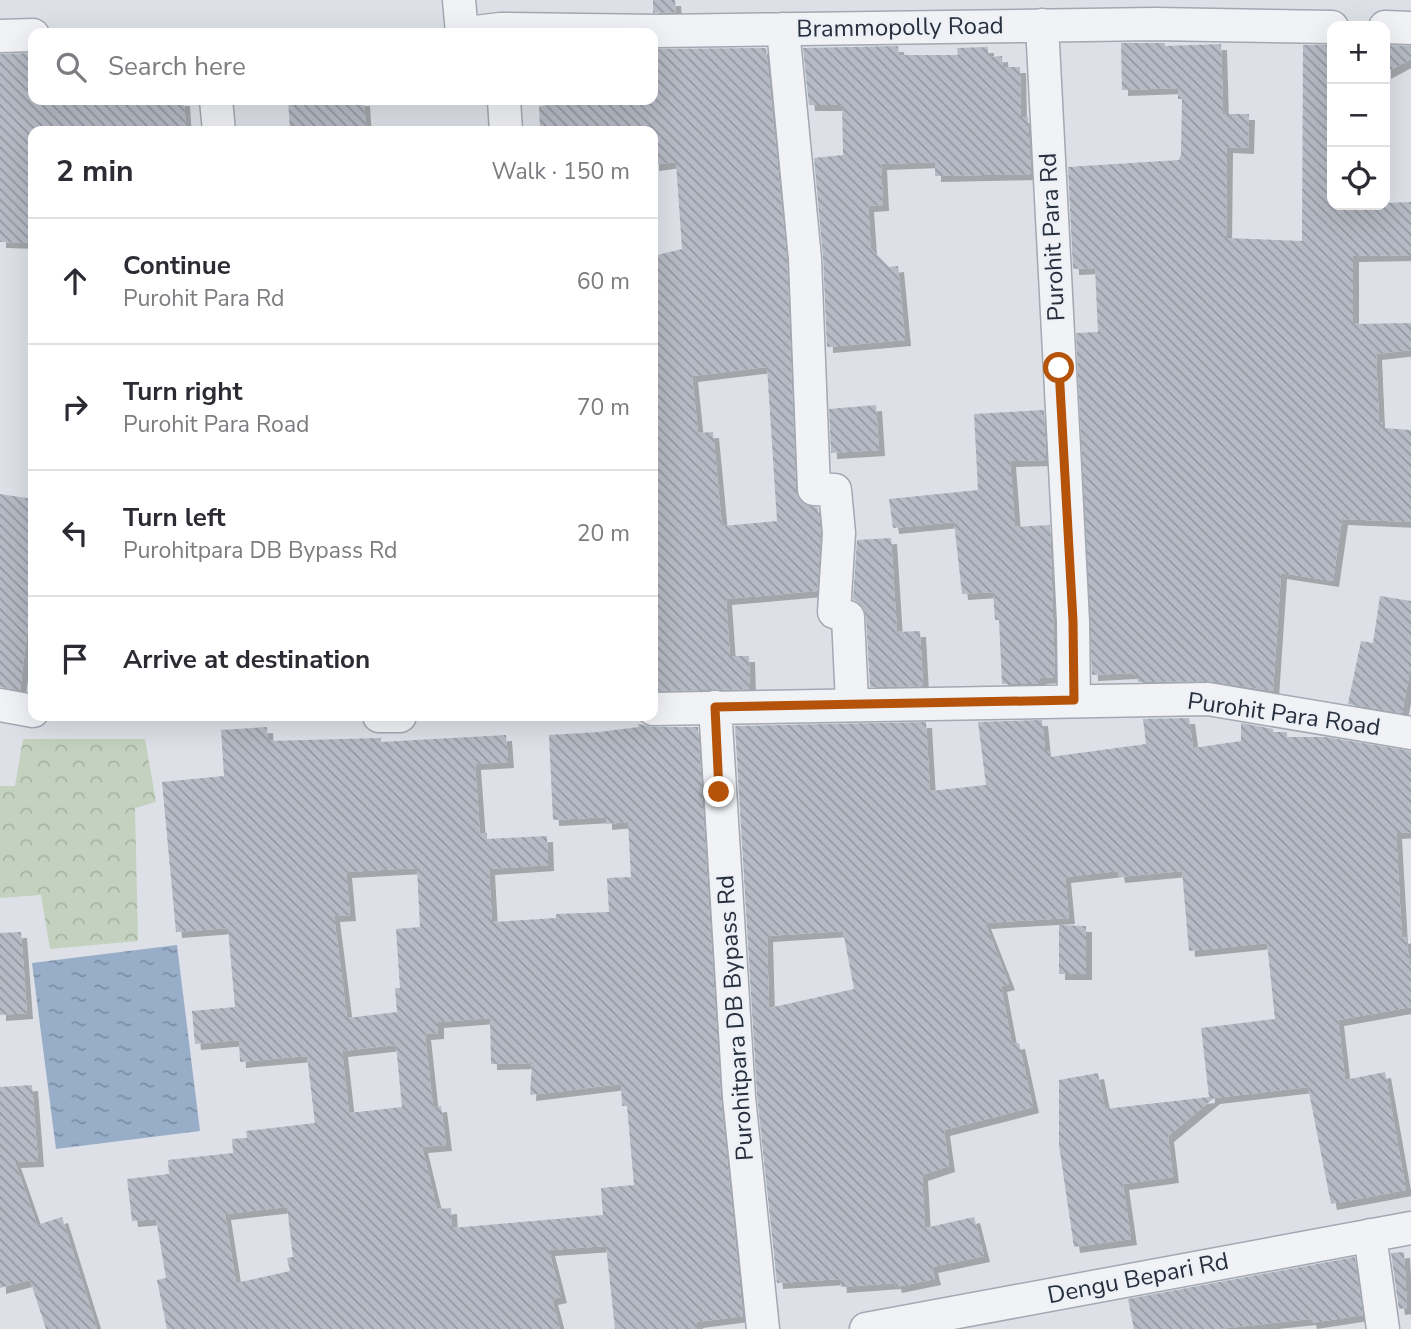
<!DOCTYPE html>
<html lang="en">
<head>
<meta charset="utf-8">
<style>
  :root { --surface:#fff; --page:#f2f2f3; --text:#2b2b33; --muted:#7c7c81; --line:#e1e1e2 }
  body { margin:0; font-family:"Nunito Sans",sans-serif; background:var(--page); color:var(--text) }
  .controls { position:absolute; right:21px; top:21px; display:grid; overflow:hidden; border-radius:14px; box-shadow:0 7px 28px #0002 }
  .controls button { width:63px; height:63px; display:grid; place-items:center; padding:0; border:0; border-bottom:2px solid var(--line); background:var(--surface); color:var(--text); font:35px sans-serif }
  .stop { position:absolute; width:21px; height:21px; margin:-16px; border:5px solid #b45309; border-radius:50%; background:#fff }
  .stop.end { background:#b45309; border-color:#fff; box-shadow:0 2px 7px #0008 }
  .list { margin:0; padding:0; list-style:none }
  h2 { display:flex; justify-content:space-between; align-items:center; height:91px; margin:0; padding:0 28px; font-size:30px }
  h2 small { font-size:23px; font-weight:400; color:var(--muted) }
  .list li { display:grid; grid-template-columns:46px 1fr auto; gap:21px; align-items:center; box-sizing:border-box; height:126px; padding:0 28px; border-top:2px solid var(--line) }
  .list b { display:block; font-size:26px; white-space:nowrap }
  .list p { margin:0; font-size:23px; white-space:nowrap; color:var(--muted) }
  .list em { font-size:23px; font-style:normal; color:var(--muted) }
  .icon { flex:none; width:38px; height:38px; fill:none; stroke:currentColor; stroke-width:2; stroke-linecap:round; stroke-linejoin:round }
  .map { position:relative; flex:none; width:1411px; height:1329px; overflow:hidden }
  .search { position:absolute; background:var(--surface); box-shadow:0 7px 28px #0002; left:28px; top:28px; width:630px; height:77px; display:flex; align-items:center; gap:18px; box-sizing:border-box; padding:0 24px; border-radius:14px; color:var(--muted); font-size:26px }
  .panel { position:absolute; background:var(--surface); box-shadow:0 7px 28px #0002; left:28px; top:126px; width:630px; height:595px; border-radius:14px }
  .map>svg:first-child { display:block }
</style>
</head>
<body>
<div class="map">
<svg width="1411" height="1329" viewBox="0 0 1411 1329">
  <defs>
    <pattern id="park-crowns" width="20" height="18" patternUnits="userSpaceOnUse" patternTransform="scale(1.75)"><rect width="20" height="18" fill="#c3d1be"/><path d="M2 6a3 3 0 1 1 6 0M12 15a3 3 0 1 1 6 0" fill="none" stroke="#a8b4a4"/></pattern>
    <pattern id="water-ripples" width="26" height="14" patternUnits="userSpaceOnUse" patternTransform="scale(1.75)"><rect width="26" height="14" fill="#98aec8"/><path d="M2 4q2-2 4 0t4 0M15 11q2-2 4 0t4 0" fill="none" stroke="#7c8ea4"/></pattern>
    <pattern id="building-back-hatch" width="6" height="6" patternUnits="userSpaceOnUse" patternTransform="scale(1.75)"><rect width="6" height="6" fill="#b5bac4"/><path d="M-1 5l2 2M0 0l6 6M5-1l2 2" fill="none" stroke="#9398a1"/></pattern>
    <filter id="shadow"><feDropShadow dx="6" dy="6" stdDeviation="0" flood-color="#0004"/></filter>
  </defs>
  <rect width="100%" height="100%" fill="#dde1e7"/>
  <path fill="url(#park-crowns)" d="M23,739h122l11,63 -21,6 3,133 -88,8 -9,-54 -41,3v-112h15z"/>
  <path fill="url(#water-ripples)" d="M177,945l23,186 -144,18 -24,-186z"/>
  <path fill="url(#building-back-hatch)" fill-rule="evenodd" filter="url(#shadow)" d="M653,0h22l1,12 -23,1z
    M1121,43h44v3l56,-2 2,70h26l-1,34 -21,-1 -1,91 76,3 1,-196h29v160l79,-3v53l-58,1v68l58,-1v27l-35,4 3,68h4v6l28,2v92l-69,-3 -9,62 -52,-8 -8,118 -65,-10 -70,1 -1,-6 -6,-3 -39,2 -16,-342 22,-1 -3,-64 -22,1 -5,-102 111,-7 2,-6 1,-55h-4v-11l-56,2z
    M1385,45l26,1v13l-26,14z
    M898,46l1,9h59l-1,-7 31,-1v10l14,-1 1,11h17l1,50h7l3,57 -96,2v-14l-54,2 2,41 -15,1 3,43 18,18 9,-1 7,74 -78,7 -4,-90 -9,-99 29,-3 -1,-50h-33l-6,-57z
    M766,48l21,212 9,230 8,14 14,4 3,25 -4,58 -91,8 4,57h19l1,33 -97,2v-435l29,-7 -6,-87 -23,3v-34h-113l-1,-25 62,-6h52v-51zM767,367l10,154 -55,5 -9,-94 -15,1 -6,-57z
    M33,53v47h151l2,31h-153v112l-33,-1v-188z
    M288,100h76l2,31h-76z
    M876,405l3,45 -48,3 -2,-44z
    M1044,410l2,50 -36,1 5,66 35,-2 5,152 -15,1v6h-38l-3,-64h-4l-2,-28 -31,2 -8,-72 -61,6 -4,-29 89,-9 -4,-76z
    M0,494l33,5v121l-4,-1 -9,71 -20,-3z
    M891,538l6,94 23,-1 3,55 -53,1 -4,-71 -4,-10 -9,-7 4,-59z
    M1380,596l31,5v65l-9,47 -54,-9 13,-63 12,2z
    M1189,718l4,30 48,-7v-18l32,6v3h14v5h38l86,14v81l-15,1 6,105 4,-1 5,34v36l-73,13 7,60 40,-8 21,118 -75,14 -23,-117 -94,11 -46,38 5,41 -50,7 8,55 -57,8 -15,-102v-65l39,-7 7,36 104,-12 -8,-69 74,-9 -8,-76 -78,8 -7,-80 -63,6 -1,-6 -53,6 4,41 -84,5 24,61 -8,2 11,58 7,-1 14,64 -89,23 5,36 -27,9 3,53 49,-11 10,39 -52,11 3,12 -39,8 -1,-4 -54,4 -1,-8 -63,4 -20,-188 -22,-369 191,-4 4,69 56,-6 -8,-63 64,-2 3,31h5v6l96,-13 -3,-25zM843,931l11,58 -85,19 -2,-72z
    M638,724l15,3h45l23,372 22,217 -46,6v7h-82l-9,-83 -57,4 12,47 -9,2 8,30h-393l-10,-49 9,-2 -10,-59 -24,2 -5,-42 42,-5 -1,-14 65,-7 -1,-14 15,-1 -1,-7 69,-8 -8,-67 -67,6 -1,-22 -44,4 -3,-33 43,-4 -7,-79 -52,4 -14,-150 62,-6 -3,-46 46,-3 1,14 113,-3v4l125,-7 2,27 -33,2 5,70 7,-1v6l60,-3 1,29 -59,4 3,53 64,-4v-4l53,-2 -2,-34 24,-1 -3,-55 -22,2v-7l-53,3 -4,-85 50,-3 40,-5zM417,868l3,59 -24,2 4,59h-5l2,24 -50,6 -13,-102 16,-1 -4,-43zM490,1018l1,46 41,-1 -2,32 91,-11 1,22h5l7,79 -33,3 2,27 -151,13 -1,-20 -14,1 -15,-62 24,-2 -5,-39 -8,1 -8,-73 13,-1v-11zM396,1045l6,62 -53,6 -7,-62zM287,1207l6,50 -6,1 3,13 -54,12 -11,-69z
    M1059,925l27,1v48h-27z
    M21,932l6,81 -27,2v-82z
    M32,1085l6,76 -23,1 22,63 25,-8 35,112h-51l-16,-49 -30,8v-201z
    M1404,1252l3,56 -8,1 -8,-56z
    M1355,1257l8,58 -52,8 -1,-4 -92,10h-84l-6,-30z"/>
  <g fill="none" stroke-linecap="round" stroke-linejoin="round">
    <g stroke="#a3a8b1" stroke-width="35">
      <path id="street" d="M459,0l3,33
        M1042,25l31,596 1,79
        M1385,27l26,1
        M783,29l22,230 9,230 21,1 4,43 -5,79 14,5 4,86
        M468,33l32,-4 159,2 496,-7 177,3
        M0,36l33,-1
        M216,100l3,31
        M504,100l2,31
        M0,705l33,6
        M715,707l24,390 24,232
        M653,709l555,-10 203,34
        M379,716h21
        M1370,1235l13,94
        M866,1329l545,-101"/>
    </g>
    <use href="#street" stroke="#f0f2f6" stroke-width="32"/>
  </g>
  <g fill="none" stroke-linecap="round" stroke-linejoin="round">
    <path stroke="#b45309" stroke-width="9" d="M719,792l-4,-85 359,-7 -1,-79 -14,-253"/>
  </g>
  <g text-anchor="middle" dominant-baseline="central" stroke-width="5" stroke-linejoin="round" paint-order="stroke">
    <g font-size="24" fill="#272f3e" stroke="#edf0f5">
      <text transform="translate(900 27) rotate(-1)">Brammopolly Road</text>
      <text transform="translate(1052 237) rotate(-93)">Purohit Para Rd</text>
      <text transform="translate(1284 714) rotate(8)">Purohit Para Road</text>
      <text transform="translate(735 1018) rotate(-94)">Purohitpara DB Bypass Rd</text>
      <text transform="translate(1138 1278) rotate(-11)">Dengu Bepari Rd</text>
    </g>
  </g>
</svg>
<div class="controls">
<button>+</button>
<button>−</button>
<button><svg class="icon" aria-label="locate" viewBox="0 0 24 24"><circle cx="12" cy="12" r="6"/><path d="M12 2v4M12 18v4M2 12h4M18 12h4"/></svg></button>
</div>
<div class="stop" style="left:1059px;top:368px"></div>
<div class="stop end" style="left:719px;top:792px"></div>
<div class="search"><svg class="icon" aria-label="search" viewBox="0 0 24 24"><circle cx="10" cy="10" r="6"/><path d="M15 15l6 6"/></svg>Search here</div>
<section class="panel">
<h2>2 min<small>Walk · 150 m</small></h2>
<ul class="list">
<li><svg class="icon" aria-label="ahead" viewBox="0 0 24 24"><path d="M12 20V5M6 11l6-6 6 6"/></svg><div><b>Continue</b><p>Purohit Para Rd</p></div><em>60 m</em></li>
<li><svg class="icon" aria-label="right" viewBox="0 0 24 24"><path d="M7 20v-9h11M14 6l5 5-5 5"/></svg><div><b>Turn right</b><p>Purohit Para Road</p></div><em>70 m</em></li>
<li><svg class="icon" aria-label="left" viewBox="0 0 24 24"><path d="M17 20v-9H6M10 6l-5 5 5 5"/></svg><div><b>Turn left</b><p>Purohitpara DB Bypass Rd</p></div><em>20 m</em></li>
<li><svg class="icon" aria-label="arrive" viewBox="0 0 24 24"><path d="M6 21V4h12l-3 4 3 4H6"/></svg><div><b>Arrive at destination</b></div></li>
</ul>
</section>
</div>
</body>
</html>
